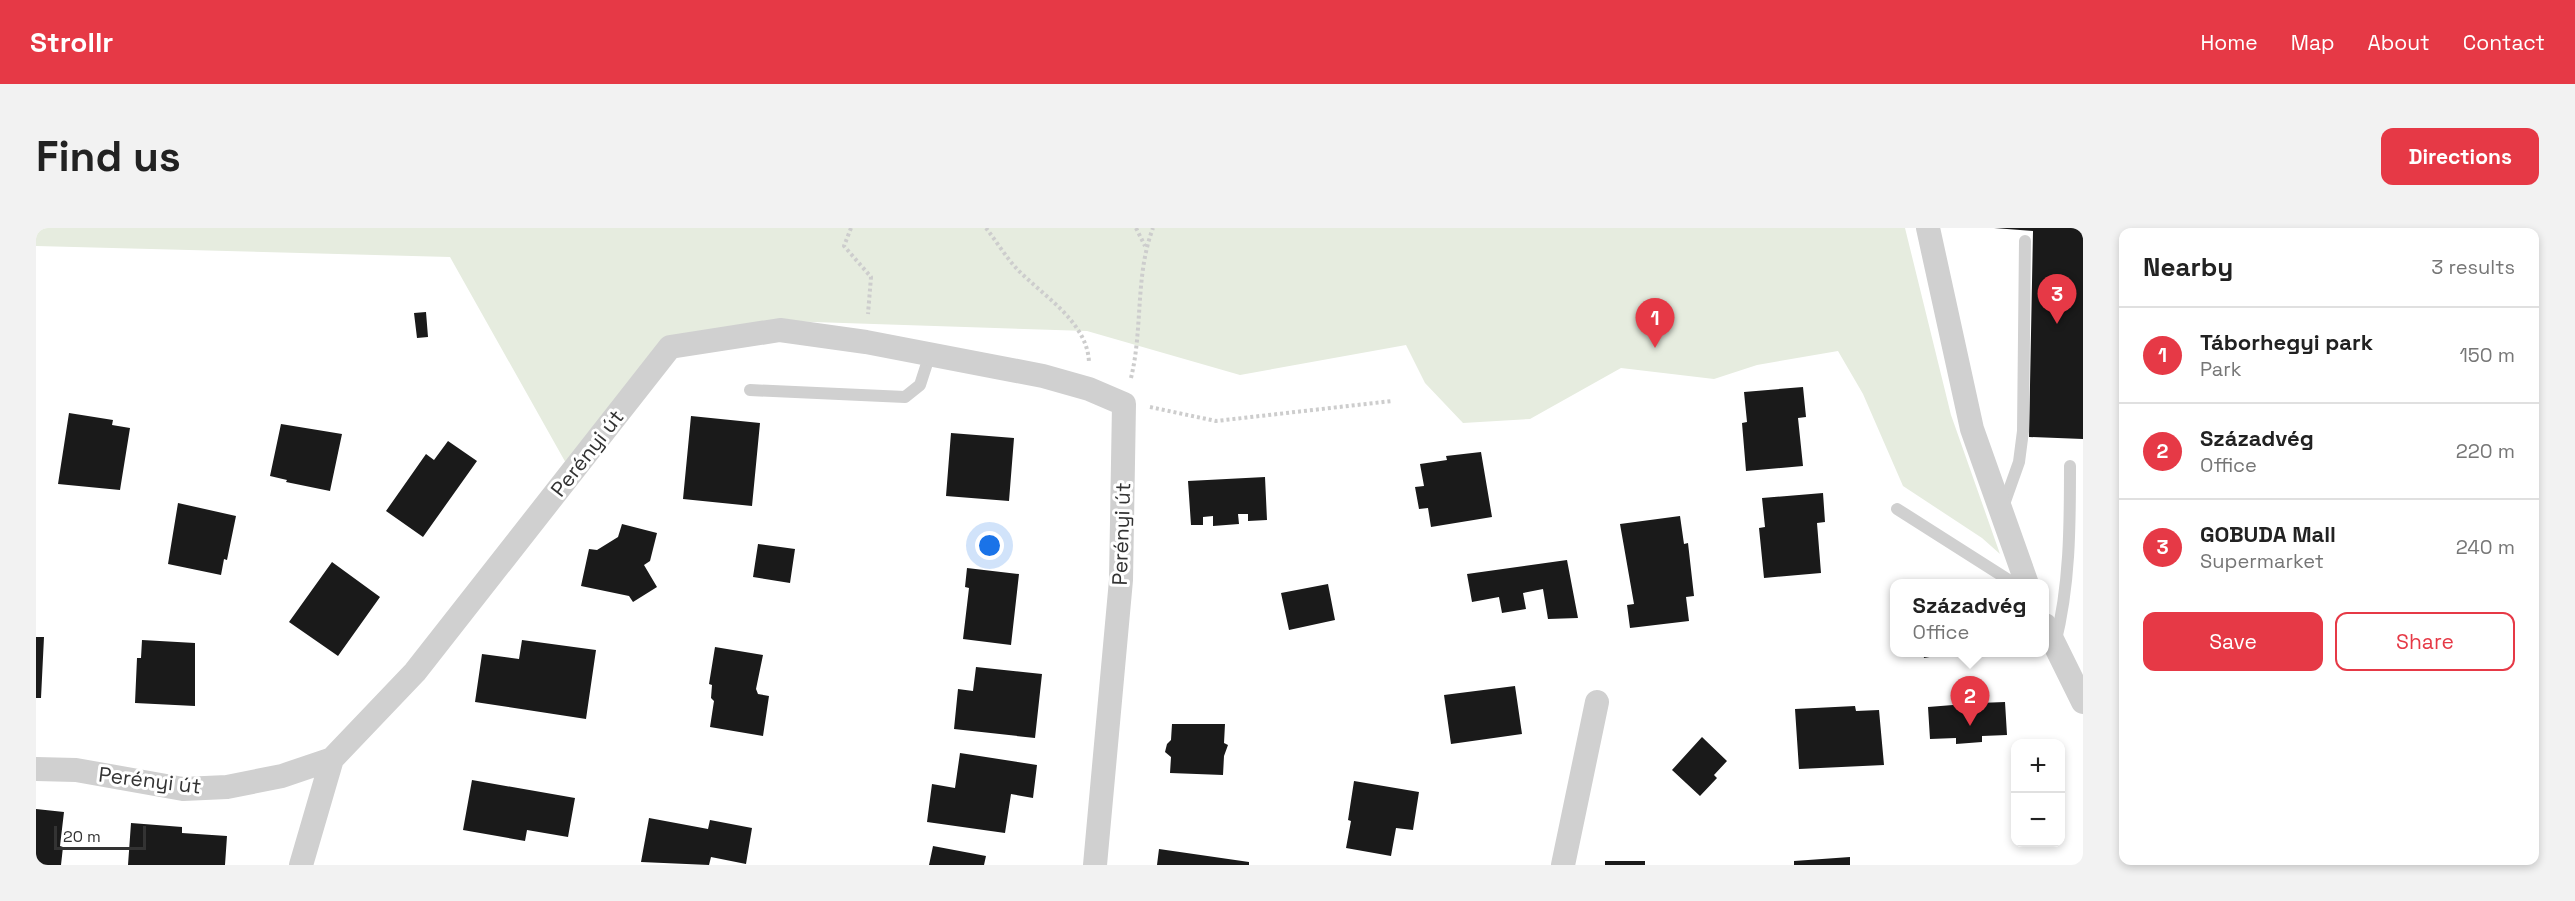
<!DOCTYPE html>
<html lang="en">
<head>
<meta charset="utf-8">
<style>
  :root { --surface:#fff; --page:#f2f2f2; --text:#222; --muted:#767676; --line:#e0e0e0; --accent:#e63946 }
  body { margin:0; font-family:"Space Grotesk",sans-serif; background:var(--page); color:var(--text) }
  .controls { position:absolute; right:18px; bottom:18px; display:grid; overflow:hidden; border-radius:12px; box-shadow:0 3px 9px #0003 }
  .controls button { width:54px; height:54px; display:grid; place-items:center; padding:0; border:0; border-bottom:2px solid var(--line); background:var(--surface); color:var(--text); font:30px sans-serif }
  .scale { position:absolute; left:18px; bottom:15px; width:92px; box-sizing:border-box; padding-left:6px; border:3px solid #333; border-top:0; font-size:16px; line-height:21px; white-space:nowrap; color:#333; -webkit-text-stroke:4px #fff; paint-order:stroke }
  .you { position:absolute; left:954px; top:318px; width:21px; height:21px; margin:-15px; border:4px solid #fff; border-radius:50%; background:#1a73e8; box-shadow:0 0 0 9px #1a73e833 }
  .badge { display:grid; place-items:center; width:39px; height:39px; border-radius:50%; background:var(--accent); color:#fff; font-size:20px; font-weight:700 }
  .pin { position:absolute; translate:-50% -50px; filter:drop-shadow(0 2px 3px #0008) }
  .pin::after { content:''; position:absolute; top:32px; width:21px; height:18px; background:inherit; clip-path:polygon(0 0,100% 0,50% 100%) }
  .popup { position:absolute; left:1854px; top:351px; width:159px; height:78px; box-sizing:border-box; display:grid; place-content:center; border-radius:12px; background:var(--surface); filter:drop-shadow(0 2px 4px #0005); font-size:20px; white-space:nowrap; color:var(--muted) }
  .popup b { font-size:22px; color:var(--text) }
  .popup::after { content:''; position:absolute; left:50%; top:100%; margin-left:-12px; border:12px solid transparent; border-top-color:var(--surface) }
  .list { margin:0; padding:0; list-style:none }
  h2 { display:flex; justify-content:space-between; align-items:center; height:78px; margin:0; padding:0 24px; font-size:26px }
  h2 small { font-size:20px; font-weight:400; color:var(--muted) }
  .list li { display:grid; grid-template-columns:39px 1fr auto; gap:18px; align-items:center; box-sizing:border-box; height:96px; padding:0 24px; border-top:2px solid var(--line) }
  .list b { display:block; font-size:22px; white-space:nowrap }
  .list p { margin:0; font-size:20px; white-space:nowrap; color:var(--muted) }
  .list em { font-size:20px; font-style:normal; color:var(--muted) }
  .actions { display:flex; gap:12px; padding:18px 24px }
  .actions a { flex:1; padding:14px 0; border:2px solid var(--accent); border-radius:12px; text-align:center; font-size:21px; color:var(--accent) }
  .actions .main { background:var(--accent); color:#fff }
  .map { position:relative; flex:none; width:2047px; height:637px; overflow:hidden; border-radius:12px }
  header { display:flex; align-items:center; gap:36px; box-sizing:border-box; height:84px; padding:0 30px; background:var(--accent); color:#fff }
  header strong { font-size:28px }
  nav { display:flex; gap:33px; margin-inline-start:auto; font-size:21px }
  .intro { display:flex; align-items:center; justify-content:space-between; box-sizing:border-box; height:144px; padding:0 36px }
  h1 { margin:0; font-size:42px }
  .button { padding:15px 27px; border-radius:12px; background:var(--accent); color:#fff; font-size:21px; font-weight:700 }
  main { display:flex; gap:36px; padding:0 36px }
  aside { flex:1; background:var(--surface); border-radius:12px; box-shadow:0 3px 9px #0003 }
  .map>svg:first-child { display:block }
</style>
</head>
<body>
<header>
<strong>Strollr</strong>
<nav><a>Home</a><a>Map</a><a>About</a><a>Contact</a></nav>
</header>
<div class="intro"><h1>Find us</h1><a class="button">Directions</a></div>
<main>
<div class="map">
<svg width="2047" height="637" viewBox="0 0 2047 637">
  <rect width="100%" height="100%" fill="#fff"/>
  <path fill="#e6ecdf" d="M0,0h1869l46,187 49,139 -18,-16 -79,-52 -40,-92 -25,-43 -81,14 -43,14 -93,-11 -91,51 -67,4 -38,-40 -19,-38 -166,30 -153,-44 -304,-10 -117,19 -99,125 -117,-208 -414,-11z"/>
  <path fill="#1a1a1a" d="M1958,0h89v211l-54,-2 4,-206z
    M390,84l2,25 -11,1 -3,-25z
    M1767,159l3,30 -8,1 5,48 -57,5 -4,-48 5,-1 -3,-30z
    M33,185l44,7 -1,5 18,3 -10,62 -62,-6z
    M655,188l69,7 -8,83 -69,-7z
    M245,196l61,10 -12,57 -44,-9 1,-2 -17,-4z
    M915,205l63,5 -5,63 -63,-5z
    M412,213l29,20 -54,76 -37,-26 40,-57 8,6z
    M1445,224l11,65 -61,10 -3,-19 -9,1 -4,-22 9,-1 -4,-22 27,-4 -1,-4z
    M1229,249l2,43 -19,1v-7h-10l1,10 -26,2v-10l-10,1v8h-12l-3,-44z
    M1787,265l2,29 -8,1 4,50 -57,5 -5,-50 6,-1 -3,-29z
    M142,275l58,13 -9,44 -3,-1 -3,16 -53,-11z
    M1644,288l4,28 4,-1 6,53 -8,1 3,24 -59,7 -3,-23 7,-1 -14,-80z
    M586,296l35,9 -7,28 -6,4 13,22 -24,15 -4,-6 -48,-10 8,-37 8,1 21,-13z
    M722,316l37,5 -5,34 -37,-6z
    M1531,332l11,58 -30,1 -5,-30 -20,4 3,16 -24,4 -3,-16 -27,5 -5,-28z
    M296,334l48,35 -42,59 -49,-34z
    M931,340l52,6 -8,71 -48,-6 6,-51 -4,-1z
    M1906,352v4h-17v-2z
    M1292,356l7,36 -46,10 -8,-37z
    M1855,359h4v15h-1z
    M0,409h8l-3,61h-5z
    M106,412l53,3v63l-60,-3 2,-45h4z
    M486,412l74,10 -10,69 -111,-17 7,-48 37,5z
    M679,419l48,8 -7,34 2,5 11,2 -6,40 -53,-9 4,-26 -3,-3 1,-13 -3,-1z
    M1887,424h17l1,3 -17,3z
    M940,439l66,7 -7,64 -81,-9 4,-40 15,2z
    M1479,458l7,48 -71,10 -7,-49z
    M1943,466v9l26,-1 2,33 -25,1v6l-26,2v-6l-26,1 -2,-32 25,-2v-10z
    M1819,478l1,5 23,-1 5,55 -85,4 -4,-60z
    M1136,496h53l-1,19 4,2 -4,11 -1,19 -53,-2 1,-16 -6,-5 2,-8 4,-4z
    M1666,509l25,24 -13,14 3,3 -17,18 -28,-26z
    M924,525l77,12 -4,33 -22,-4 -6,39 -78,-11 5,-38 23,4z
    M436,552l103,18 -7,39 -41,-7 -2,11 -62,-11z
    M1318,553l65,11 -6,38 -17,-2 -5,28 -45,-8 5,-27 -3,-1z
    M0,581l28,3 -4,34 3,1 -2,18h-25z
    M613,590l59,11 2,-9 42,8 -6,36 -35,-7 -2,8 -68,-3z
    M95,595l51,4v6l45,3 -2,29h-97z
    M897,618l53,10 -2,9h-55z
    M1123,621l90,13v3h-92z
    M1814,629v8h-56v-4z
    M1569,633h40v4h-40z"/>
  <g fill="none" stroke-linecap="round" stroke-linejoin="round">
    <path stroke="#cdcdcd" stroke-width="4" stroke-dasharray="3 3" stroke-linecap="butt" d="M815,0l-7,18 27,31 -3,37
      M950,0c10,13 20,29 31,41 26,27 71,53 72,94
      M1100,0l9,18
      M1095,150c12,-49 4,-103 22,-150
      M1114,179l66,14 176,-20"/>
    <path stroke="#d0d0d0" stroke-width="12" d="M714,162l155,7 15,-12 10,-31
      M1967,279l16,-45 4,-31 2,-190
      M1861,281l118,75
      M2019,416c15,-59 15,-118 15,-178"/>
    <path stroke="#d0d0d0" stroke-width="24" d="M1892,0l44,201 55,155
      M2009,397l38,77
      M0,541l40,1 107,19 44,-2 55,-11 50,-17 83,-87 255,-325 110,-17 86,12 177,34 46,13 35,15 -3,176 -26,285
      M265,637l31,-106
      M1527,637l34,-163"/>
  </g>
  <g text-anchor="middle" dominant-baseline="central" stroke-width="6" stroke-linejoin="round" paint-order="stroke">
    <g font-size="21" fill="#333" stroke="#fff">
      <text transform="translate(551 225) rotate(-52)">Perényi út</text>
      <text transform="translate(1085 306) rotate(-88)">Perényi út</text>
      <text transform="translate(114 552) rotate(7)">Perényi út</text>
    </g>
  </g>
</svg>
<div class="controls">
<button>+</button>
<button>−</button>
</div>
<div class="scale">20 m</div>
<div class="you"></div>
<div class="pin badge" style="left:1619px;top:120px">1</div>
<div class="pin badge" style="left:1934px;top:498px">2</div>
<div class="popup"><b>Századvég</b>Office</div>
<div class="pin badge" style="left:2021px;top:96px">3</div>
</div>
<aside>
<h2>Nearby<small>3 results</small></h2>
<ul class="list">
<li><span class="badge">1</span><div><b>Táborhegyi park</b><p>Park</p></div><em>150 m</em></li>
<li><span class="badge">2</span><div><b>Századvég</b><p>Office</p></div><em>220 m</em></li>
<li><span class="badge">3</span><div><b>GOBUDA Mall</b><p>Supermarket</p></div><em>240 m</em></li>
</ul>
<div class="actions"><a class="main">Save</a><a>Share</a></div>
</aside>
</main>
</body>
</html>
